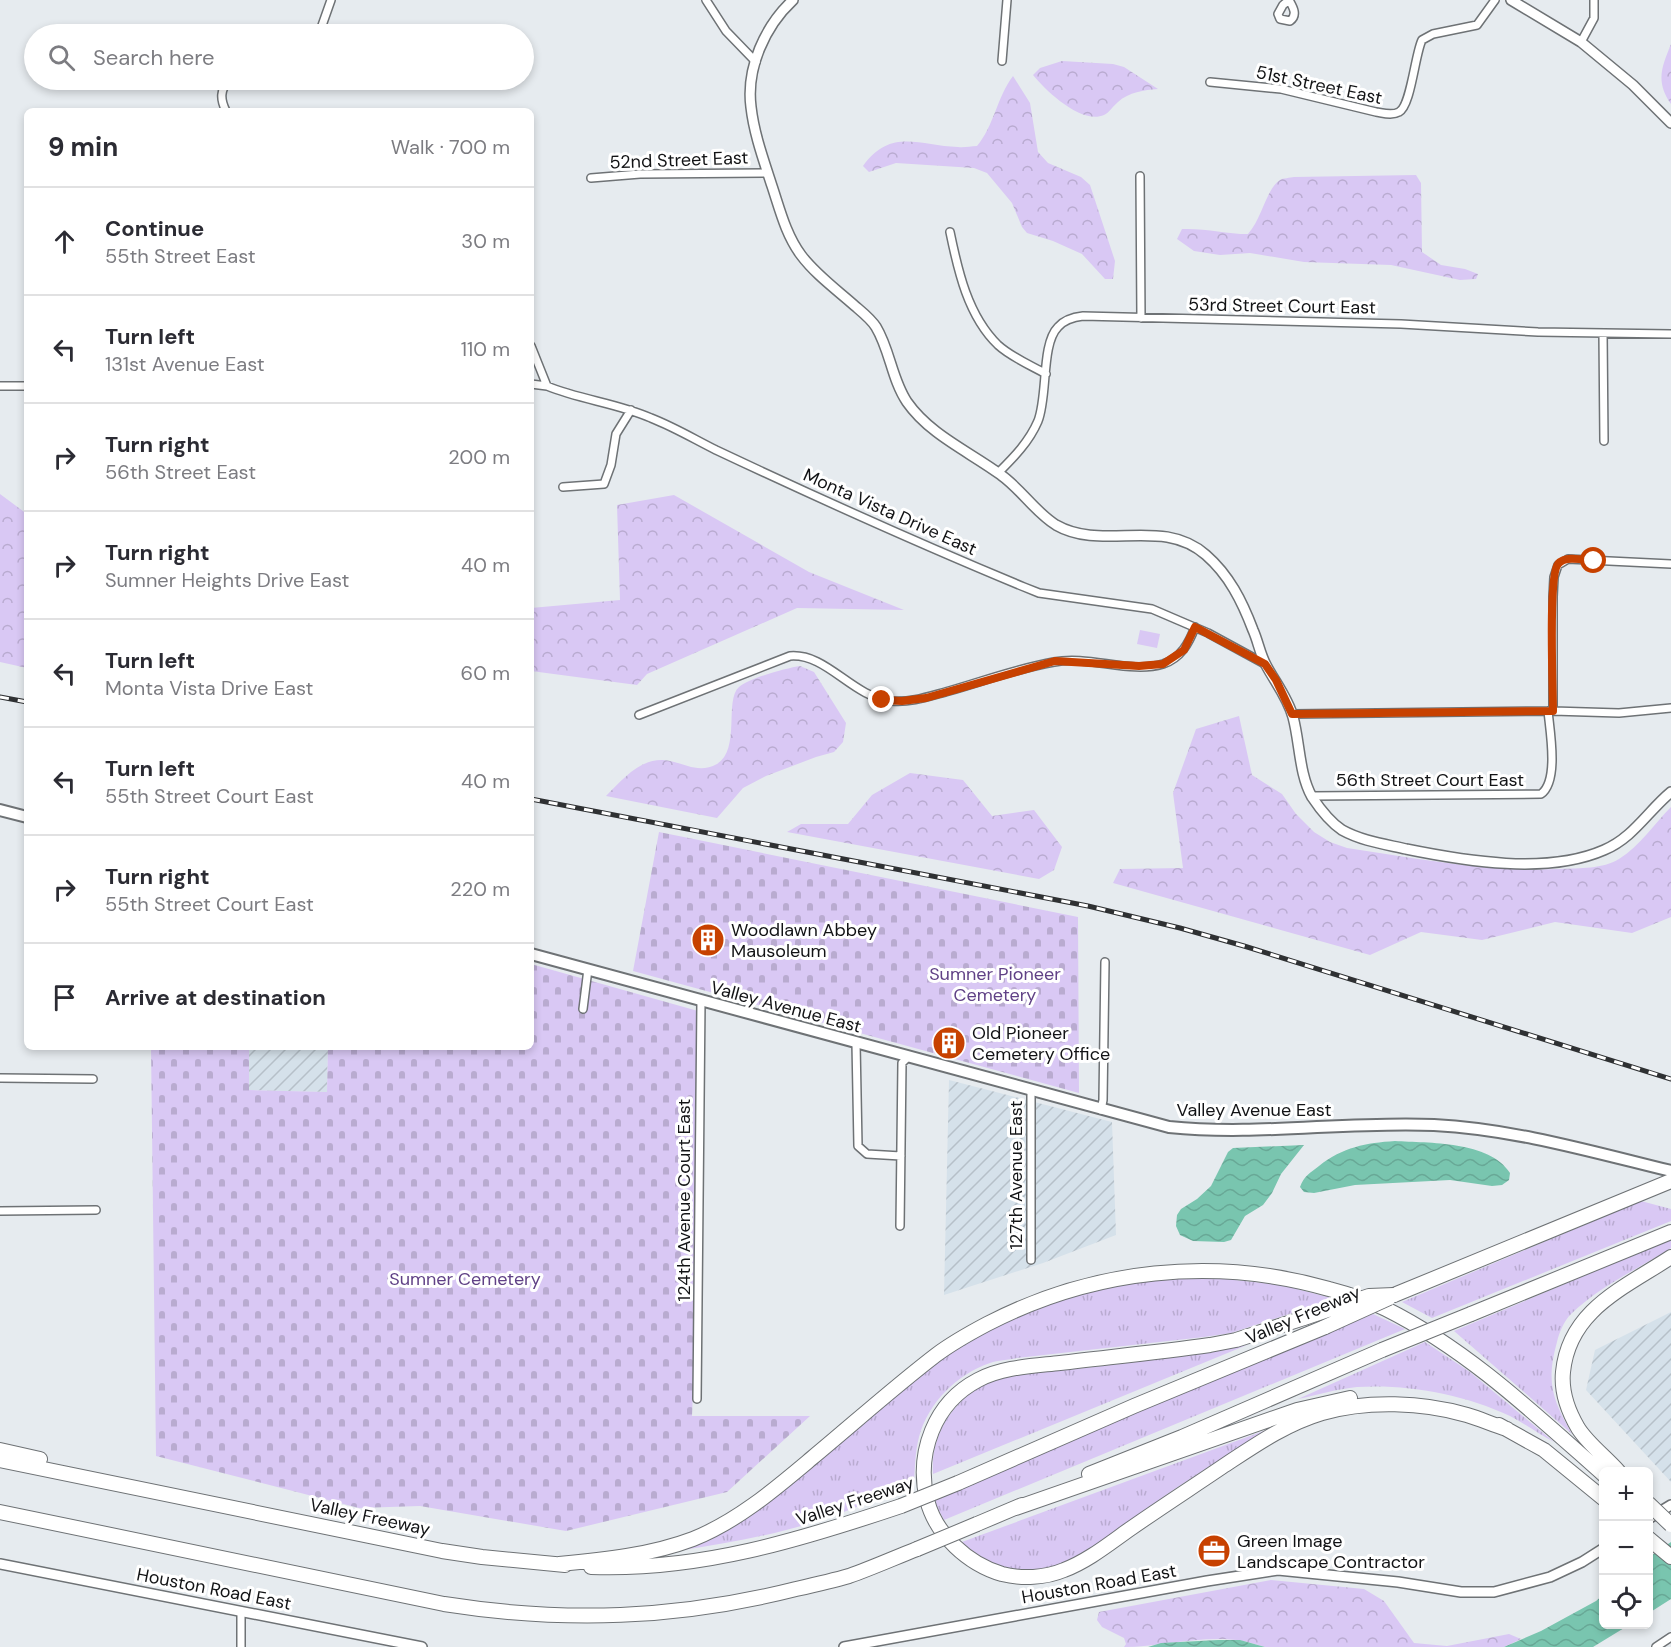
<!DOCTYPE html>
<html lang="en">
<head>
<meta charset="utf-8">
<style>
  :root { --surface:#fff; --page:#f2f2f3; --text:#2b2b33; --muted:#7c7c81; --line:#e1e1e2 }
  body { margin:0; font-family:"DM Sans",sans-serif; background:var(--page); color:var(--text) }
  .controls { position:absolute; right:18px; bottom:18px; display:grid; overflow:hidden; border-radius:9px; box-shadow:0 3px 9px #0003 }
  .controls button { width:54px; height:54px; display:grid; place-items:center; padding:0; border:0; border-bottom:2px solid var(--line); background:var(--surface); color:var(--text); font:30px sans-serif }
  .stop { position:absolute; width:18px; height:18px; margin:-14px; border:4px solid #c74100; border-radius:50%; background:#fff }
  .stop.end { background:#c74100; border-color:#fff; box-shadow:0 2px 6px #0008 }
  .list { margin:0; padding:0; list-style:none }
  h2 { display:flex; justify-content:space-between; align-items:center; height:78px; margin:0; padding:0 24px; font-size:26px }
  h2 small { font-size:20px; font-weight:400; color:var(--muted) }
  .list li { display:grid; grid-template-columns:39px 1fr auto; gap:18px; align-items:center; box-sizing:border-box; height:108px; padding:0 24px; border-top:2px solid var(--line) }
  .list b { display:block; font-size:22px; white-space:nowrap }
  .list p { margin:0; font-size:20px; white-space:nowrap; color:var(--muted) }
  .list em { font-size:20px; font-style:normal; color:var(--muted) }
  .icon { flex:none; width:33px; height:33px; fill:none; stroke:currentColor; stroke-width:2; stroke-linecap:round; stroke-linejoin:round }
  .map { position:relative; flex:none; width:1671px; height:1647px; overflow:hidden }
  .search { position:absolute; background:var(--surface); box-shadow:0 3px 9px #0003; left:24px; top:24px; width:510px; height:66px; display:flex; align-items:center; gap:15px; box-sizing:border-box; padding:0 21px; border-radius:33px; color:var(--muted); font-size:22px }
  .panel { position:absolute; background:var(--surface); box-shadow:0 3px 9px #0003; left:24px; top:108px; width:510px; height:942px; border-radius:9px }
  .map>svg:first-child { display:block }
</style>
</head>
<body>
<div class="map">
<svg width="1671" height="1647" viewBox="0 0 1671 1647">
  <defs>
    <pattern id="industrial-furrows" width="10" height="10" patternUnits="userSpaceOnUse" patternTransform="scale(1.5)"><rect width="10" height="10" fill="#d5e1ea"/><path d="M-1 1l2-2M0 10L10 0M9 11l2-2" fill="none" stroke="#b6c0c8"/></pattern>
    <pattern id="grass-tufts" width="24" height="20" patternUnits="userSpaceOnUse" patternTransform="scale(1.5)"><rect width="24" height="20" fill="#d9c8f4"/><path d="M3 7l-1-3M5 7V3M7 7l1-3M15 17l-1-3M17 17v-4M19 17l1-3" fill="none" stroke="#b9abd0"/></pattern>
    <pattern id="forest-crowns" width="20" height="18" patternUnits="userSpaceOnUse" patternTransform="scale(1.5)"><rect width="20" height="18" fill="#d9c8f4"/><path d="M2 6a3 3 0 1 1 6 0M12 15a3 3 0 1 1 6 0" fill="none" stroke="#b9abd0"/></pattern>
    <pattern id="cemetery-stones" width="16" height="16" patternUnits="userSpaceOnUse" patternTransform="scale(1.5)"><rect width="16" height="16" fill="#d9c8f4"/><path d="M2 7V4a2 2 0 0 1 4 0v3zM10 15v-3a2 2 0 0 1 4 0v3z" fill="#b9abd0"/></pattern>
    <pattern id="water-waves" width="16" height="10" patternUnits="userSpaceOnUse" patternTransform="scale(1.5)"><rect width="16" height="10" fill="#79c5af"/><path d="M0 5q4-4 8 0t8 0" fill="none" stroke="#68a896"/></pattern>
  </defs>
  <rect width="100%" height="100%" fill="#e6ebef"/>
  <path fill="url(#industrial-furrows)" d="M249,1047h79l-1,45 -79,-2z
    M949,1080l163,42 4,113 -73,28 -99,32z
    M1671,1312v170l-85,-92 9,-40z"/>
  <path fill="url(#grass-tufts)" d="M1641,1201l30,8v12l-239,97 -30,-16z
    M1671,1239v9c-33,21 -71,38 -100,66 -7,7 -12,19 -14,28 -11,40 -5,57 15,92l-118,-103z
    M1208,1277l74,8 53,14 -104,34 -27,4 -187,21c-9,2 -19,2 -27,5 -33,11 -62,40 -71,74 -4,15 -4,31 -5,46 -24,10 -49,21 -73,30 -51,19 -105,29 -158,37l46,-21 43,-29 156,-131 38,-27 33,-17 33,-15 33,-12 71,-17z
    M1373,1314l32,15 -461,191 -7,-13 -3,-10z
    M1425,1342l45,30 84,70c-15,-8 -29,-18 -44,-26 -47,-22 -102,-32 -153,-29 -20,2 -40,8 -59,12z
    M1247,1345l-314,129c-3,-41 22,-78 60,-93 28,-10 62,-10 91,-13 55,-6 109,-13 163,-23z
    M1269,1429c-43,26 -85,53 -126,82 -27,19 -62,50 -94,57 -36,8 -61,-2 -87,-26z"/>
  <path fill="url(#forest-crowns)" d="M1671,44v60c-16,-23 -9,-37 0,-60z
    M1062,61l51,3 11,3 34,22c-14,1 -29,3 -40,13 -5,4 -9,11 -14,13 -22,10 -58,-24 -71,-40l7,-7z
    M1013,76l17,27 8,49 10,11 33,14 9,8 25,76 -2,18h-8l-23,-25 -29,-13 -26,-8 -5,-6 -10,-24 -25,-30 -13,-5 -78,-5 -27,9 -6,-6c28,-39 57,-20 95,-19 6,1 12,-1 19,-1 17,-20 20,-49 36,-70z
    M1416,175l5,8 1,69 19,13 24,4 13,5 -2,5 -16,1 -69,-15 -87,-3 -54,-9 -30,2 -26,-4 -17,-12 5,-10c23,-1 44,5 66,5 14,-15 18,-45 32,-54 3,-2 10,-2 14,-3z
    M0,494l27,20v154l-27,-6z
    M674,495l135,77 95,38 -107,-2 -150,66 -10,11 -106,-14v-63l89,-8 -3,-95z
    M800,666l14,6 32,51 -3,19 -9,10 -18,5 -50,19 -23,12 -26,30 -111,-22c15,-15 33,-37 57,-36 19,1 34,15 54,4 24,-15 7,-64 22,-77 10,-9 48,-19 61,-21z
    M1239,716l13,59 30,19 14,20 18,18 16,10 17,6c73,11 139,24 214,21 18,-1 42,0 58,-10 21,-13 35,-35 52,-52v110l-39,16 -77,-11 -73,18 -61,-8 -51,23 -257,-72 7,-14 63,-1 -10,-75 23,-64z
    M910,773l53,7 29,36 42,-6 28,37 -8,23 -15,9 -252,-47 14,-8h47l24,-29z
    M1271,1580l93,9 20,12 30,42 33,3 62,-12 12,5 -17,8h-239c-8,-2 -15,-5 -23,-6 -36,-7 -81,6 -118,6l2,-3 -2,-6 -22,-11 -5,-7 2,-8z"/>
  <path fill="url(#cemetery-stones)" d="M659,832l419,85 1,176 -446,-122z
    M531,964l167,47 1,226 -7,179h118l-83,76 -161,39 -146,-25 -61,2 -203,-52 -5,-409h98v43l78,2 1,-45h203z"/>
  <path fill="#d9c8f4" d="M1140,630l20,4 -3,14 -20,-4z"/>
  <path fill="url(#water-waves)" d="M1395,1141c33,2 95,0 115,32l-1,7 -7,5 -10,1 -42,-6 -95,5 -41,8 -10,-1 -4,-5c4,-11 10,-14 19,-21 24,-19 47,-23 76,-25z
    M1304,1145l-23,29 -9,19 -9,12 -18,11 -14,24 -7,2 -31,-1 -13,-6 -4,-9 1,-11 4,-6 16,-10 14,-13 17,-34 5,-4z
    M1671,1542v57l-22,14 -1,-55z
    M1603,1595l1,29 25,1 -36,22h-89l37,-16 55,-30z
    M1218,1640h22l25,7h-117l13,-4z"/>
  <g fill="none" stroke-linecap="round" stroke-linejoin="round">
    <g stroke="#6e7275" stroke-width="10">
      <path id="minor" d="M706,0l20,31 30,31
        M1289,0l-6,5 -5,9 2,5 10,2c8,-6 3,-14 -1,-21
        M319,34l12,-34
        M1581,42l13,-24v-18
        M1002,61l5,-61
        M1210,82l71,7 95,23c7,1 16,4 23,0 12,-6 16,-58 23,-72l11,-6 44,-9 18,-25
        M226,111c-6,-12 -6,-21 3,-31
        M1140,176l1,142
        M591,178l49,-4 128,-1
        M950,232c8,39 18,84 48,113 13,12 32,20 48,29
        M1603,333l1,108
        M531,346l16,40c34,14 70,17 104,32 23,9 43,21 65,32 102,48 204,94 308,137l15,6 113,16 56,24 57,31
        M531,384l16,2
        M0,386h27
        M998,473c16,-16 31,-31 40,-52 10,-25 3,-77 20,-94 6,-7 16,-10 25,-11l318,8 137,8 133,2
        M563,487l41,-3 7,-19 5,-31 15,-24
        M1553,711v-114l1,-20 4,-12 10,-6 103,5
        M1292,714l261,-3 66,2 52,-5
        M639,715l151,-59c37,-3 62,41 101,45 20,2 39,-5 58,-10 35,-10 70,-23 105,-29 35,-7 76,12 109,2 18,-6 26,-21 32,-37
        M1312,796l229,-2c18,-13 9,-62 7,-83
        M583,1009l5,-40
        M856,1043l2,103 9,8 34,2
        M0,1078l93,1
        M1101,1110l2,-10 2,-138
        M0,1211l96,-1
        M900,1226l2,-163 6,-6
        M1031,1260v-169
        M697,1399l4,-398
        M241,1647v-36
        M1656,1647l15,-10"/>
    </g>
    <g stroke="#6e7275" stroke-width="12">
      <path id="tertiary" d="M793,0c-28,26 -47,68 -42,107 3,27 13,54 21,79 8,24 14,49 29,69 14,19 36,35 54,51 7,6 16,13 21,21 14,23 16,53 31,75 23,33 63,50 94,73 20,14 34,37 55,50 47,27 106,-9 150,30 23,20 36,46 47,75 5,11 7,24 13,35 9,17 22,33 27,52 7,26 6,57 19,80 8,12 18,25 30,33 20,11 42,14 64,19 59,12 141,26 198,1 29,-12 44,-39 67,-58
        M1511,0l70,42 52,43 38,38
        M1648,1519l23,-14
        M0,1564l422,83
        M844,1647l363,-66 71,-11 120,12 63,10h33l56,-15 32,-15 22,-14"/>
    </g>
    <g stroke="#6e7275" stroke-width="14">
      <path id="secondary" d="M0,810l27,7
        M531,954l638,173c88,9 177,-6 265,-2 80,4 159,27 237,46"/>
    </g>
    <g stroke="#6e7275" stroke-width="16">
      <path id="motorway" d="M1394,1295l277,-114
        M1471,1314l200,-82
        M1304,1318l-68,22 -26,5c-50,7 -100,12 -150,18 -27,3 -58,4 -82,17 -44,23 -62,73 -51,120 9,35 41,64 75,74 20,5 43,4 62,-4 24,-9 46,-27 66,-41 30,-21 61,-41 92,-62 32,-21 63,-43 100,-54 45,-13 101,-11 145,2 14,4 26,10 40,14
        M1499,1425l45,25 60,49
        M0,1450l40,9
        M0,1460l442,91 40,6 83,8
        M1619,1472c-13,-15 -31,-28 -41,-44 -10,-17 -17,-36 -15,-56 6,-62 61,-84 108,-115
        M1089,1474l93,-37 200,-87
        M958,1483l176,-77 191,-79
        M1016,1508l281,-98 53,-12
        M0,1512l444,92c121,19 233,15 352,-15 18,-4 36,-8 53,-13 23,-8 45,-18 68,-27
        M977,1524l45,-19
        M1648,1538l23,19
        M559,1564c44,-4 92,-9 134,-25 45,-18 82,-50 119,-81 41,-34 81,-70 124,-103 16,-12 34,-22 51,-31 106,-55 227,-68 342,-35 19,5 39,11 57,20 82,41 149,105 218,166
        M591,1567c108,4 209,-27 310,-61"/>
    </g>
    <use href="#minor" stroke="#fff" stroke-width="7"/>
    <use href="#tertiary" stroke="#fff" stroke-width="9"/>
    <use href="#secondary" stroke="#fff" stroke-width="10"/>
    <use href="#motorway" stroke="#fff" stroke-width="14"/>
    <g stroke="#2f3133" stroke-width="5">
      <path id="rail" d="M0,697l27,5
        M531,799l557,107 92,22 64,18 427,133"/>
    </g>
    <use href="#rail" stroke="#fff" stroke-width="3" stroke-dasharray="9" stroke-linecap="butt"/>
    <g stroke="#6e7275" stroke-width="16" stroke-linecap="butt">
      <path id="motorway-bridge" d="M1304,1318l65,-22 25,-1
        M1325,1327l64,-29
        M1382,1350l89,-36
        M1648,1503l23,22
        M901,1506l57,-23
        M917,1549l60,-25"/>
    </g>
    <use href="#motorway-bridge" stroke="#fff" stroke-width="14"/>
  </g>
  <g fill="none" stroke-linecap="round" stroke-linejoin="round">
    <path stroke="#c74100" stroke-width="8" d="M882,700l20,1 24,-3 129,-37 84,5 24,-2 21,-14 11,-23 70,37 11,16 16,34 261,-3c0,-22 -5,-135 5,-147 7,-9 26,-4 36,-3"/>
  </g>
  <defs>
    <g id="building-disc" transform="scale(1.725)"><circle r="9.5" fill="#c74100" stroke="#fff"/><path d="M-4-6H4V6H1V3H-1V6H-4ZM-2.5-4.3h1.7v1.8h-1.7ZM.8-4.3h1.7v1.8H.8ZM-2.5-1h1.7V.8h-1.7ZM.8-1h1.7V.8H.8Z" fill="#fff"/></g>
    <g id="office-disc" transform="scale(1.725)"><circle r="9.5" fill="#c74100" stroke="#fff"/><path d="M-6-3h4V-5.5h4V-3h4V5H-6ZM-1-4.5V-3h2v-1.5ZM-6 0V1H6V0Z" fill="#fff"/></g>
  </defs>
  <g fill-rule="evenodd">
    <use href="#building-disc" x="708" y="940"/>
    <use href="#building-disc" x="949" y="1043"/>
    <use href="#office-disc" x="1214" y="1551"/>
  </g>
  <g text-anchor="middle" dominant-baseline="central" stroke-width="6" stroke-linejoin="round" paint-order="stroke">
    <g font-size="18" fill="#121315" stroke="#fff">
      <text transform="translate(1319 85) rotate(12)">51st Street East</text>
      <text transform="translate(679 160) rotate(-2)">52nd Street East</text>
      <text transform="translate(1282 306) rotate(1)">53rd Street Court East</text>
      <text transform="translate(890 512) rotate(24)">Monta Vista Drive East</text>
      <text x="1430" y="780">56th Street Court East</text>
      <text transform="translate(786 1007) rotate(15)">Valley Avenue East</text>
      <text x="1254" y="1110">Valley Avenue East</text>
      <text transform="translate(1016 1175) rotate(-90)">127th Avenue East</text>
      <text transform="translate(684 1200) rotate(-90)">124th Avenue Court East</text>
      <text transform="translate(1303 1315) rotate(-23)">Valley Freeway</text>
      <text transform="translate(855 1501) rotate(-18)">Valley Freeway</text>
      <text transform="translate(370 1517) rotate(12)">Valley Freeway</text>
      <text transform="translate(1099 1584) rotate(-10)">Houston Road East</text>
      <text transform="translate(214 1589) rotate(11)">Houston Road East</text>
    </g>
    <g font-size="18" fill="#121315" stroke="#fff" text-anchor="start">
      <text x="731" y="930">Woodlawn Abbey<tspan x="731" dy="21">Mausoleum</tspan></text>
      <text x="972" y="1033">Old Pioneer<tspan x="972" dy="21">Cemetery Office</tspan></text>
      <text x="1237" y="1541">Green Image<tspan x="1237" dy="21">Landscape Contractor</tspan></text>
    </g>
    <g font-size="18" fill="#604186" stroke="#fff">
      <text x="995" y="974">Sumner Pioneer<tspan x="995" dy="21">Cemetery</tspan></text>
      <text x="465" y="1279">Sumner Cemetery</text>
    </g>
  </g>
</svg>
<div class="controls">
<button>+</button>
<button>−</button>
<button><svg class="icon" aria-label="locate" viewBox="0 0 24 24"><circle cx="12" cy="12" r="6"/><path d="M12 2v4M12 18v4M2 12h4M18 12h4"/></svg></button>
</div>
<div class="stop" style="left:1594px;top:561px"></div>
<div class="stop end" style="left:882px;top:700px"></div>
<div class="search"><svg class="icon" aria-label="search" viewBox="0 0 24 24"><circle cx="10" cy="10" r="6"/><path d="M15 15l6 6"/></svg>Search here</div>
<section class="panel">
<h2>9 min<small>Walk · 700 m</small></h2>
<ul class="list">
<li><svg class="icon" aria-label="ahead" viewBox="0 0 24 24"><path d="M12 20V5M6 11l6-6 6 6"/></svg><div><b>Continue</b><p>55th Street East</p></div><em>30 m</em></li>
<li><svg class="icon" aria-label="left" viewBox="0 0 24 24"><path d="M17 20v-9H6M10 6l-5 5 5 5"/></svg><div><b>Turn left</b><p>131st Avenue East</p></div><em>110 m</em></li>
<li><svg class="icon" aria-label="right" viewBox="0 0 24 24"><path d="M7 20v-9h11M14 6l5 5-5 5"/></svg><div><b>Turn right</b><p>56th Street East</p></div><em>200 m</em></li>
<li><svg class="icon" aria-label="right" viewBox="0 0 24 24"><path d="M7 20v-9h11M14 6l5 5-5 5"/></svg><div><b>Turn right</b><p>Sumner Heights Drive East</p></div><em>40 m</em></li>
<li><svg class="icon" aria-label="left" viewBox="0 0 24 24"><path d="M17 20v-9H6M10 6l-5 5 5 5"/></svg><div><b>Turn left</b><p>Monta Vista Drive East</p></div><em>60 m</em></li>
<li><svg class="icon" aria-label="left" viewBox="0 0 24 24"><path d="M17 20v-9H6M10 6l-5 5 5 5"/></svg><div><b>Turn left</b><p>55th Street Court East</p></div><em>40 m</em></li>
<li><svg class="icon" aria-label="right" viewBox="0 0 24 24"><path d="M7 20v-9h11M14 6l5 5-5 5"/></svg><div><b>Turn right</b><p>55th Street Court East</p></div><em>220 m</em></li>
<li><svg class="icon" aria-label="arrive" viewBox="0 0 24 24"><path d="M6 21V4h12l-3 4 3 4H6"/></svg><div><b>Arrive at destination</b></div></li>
</ul>
</section>
</div>
</body>
</html>
